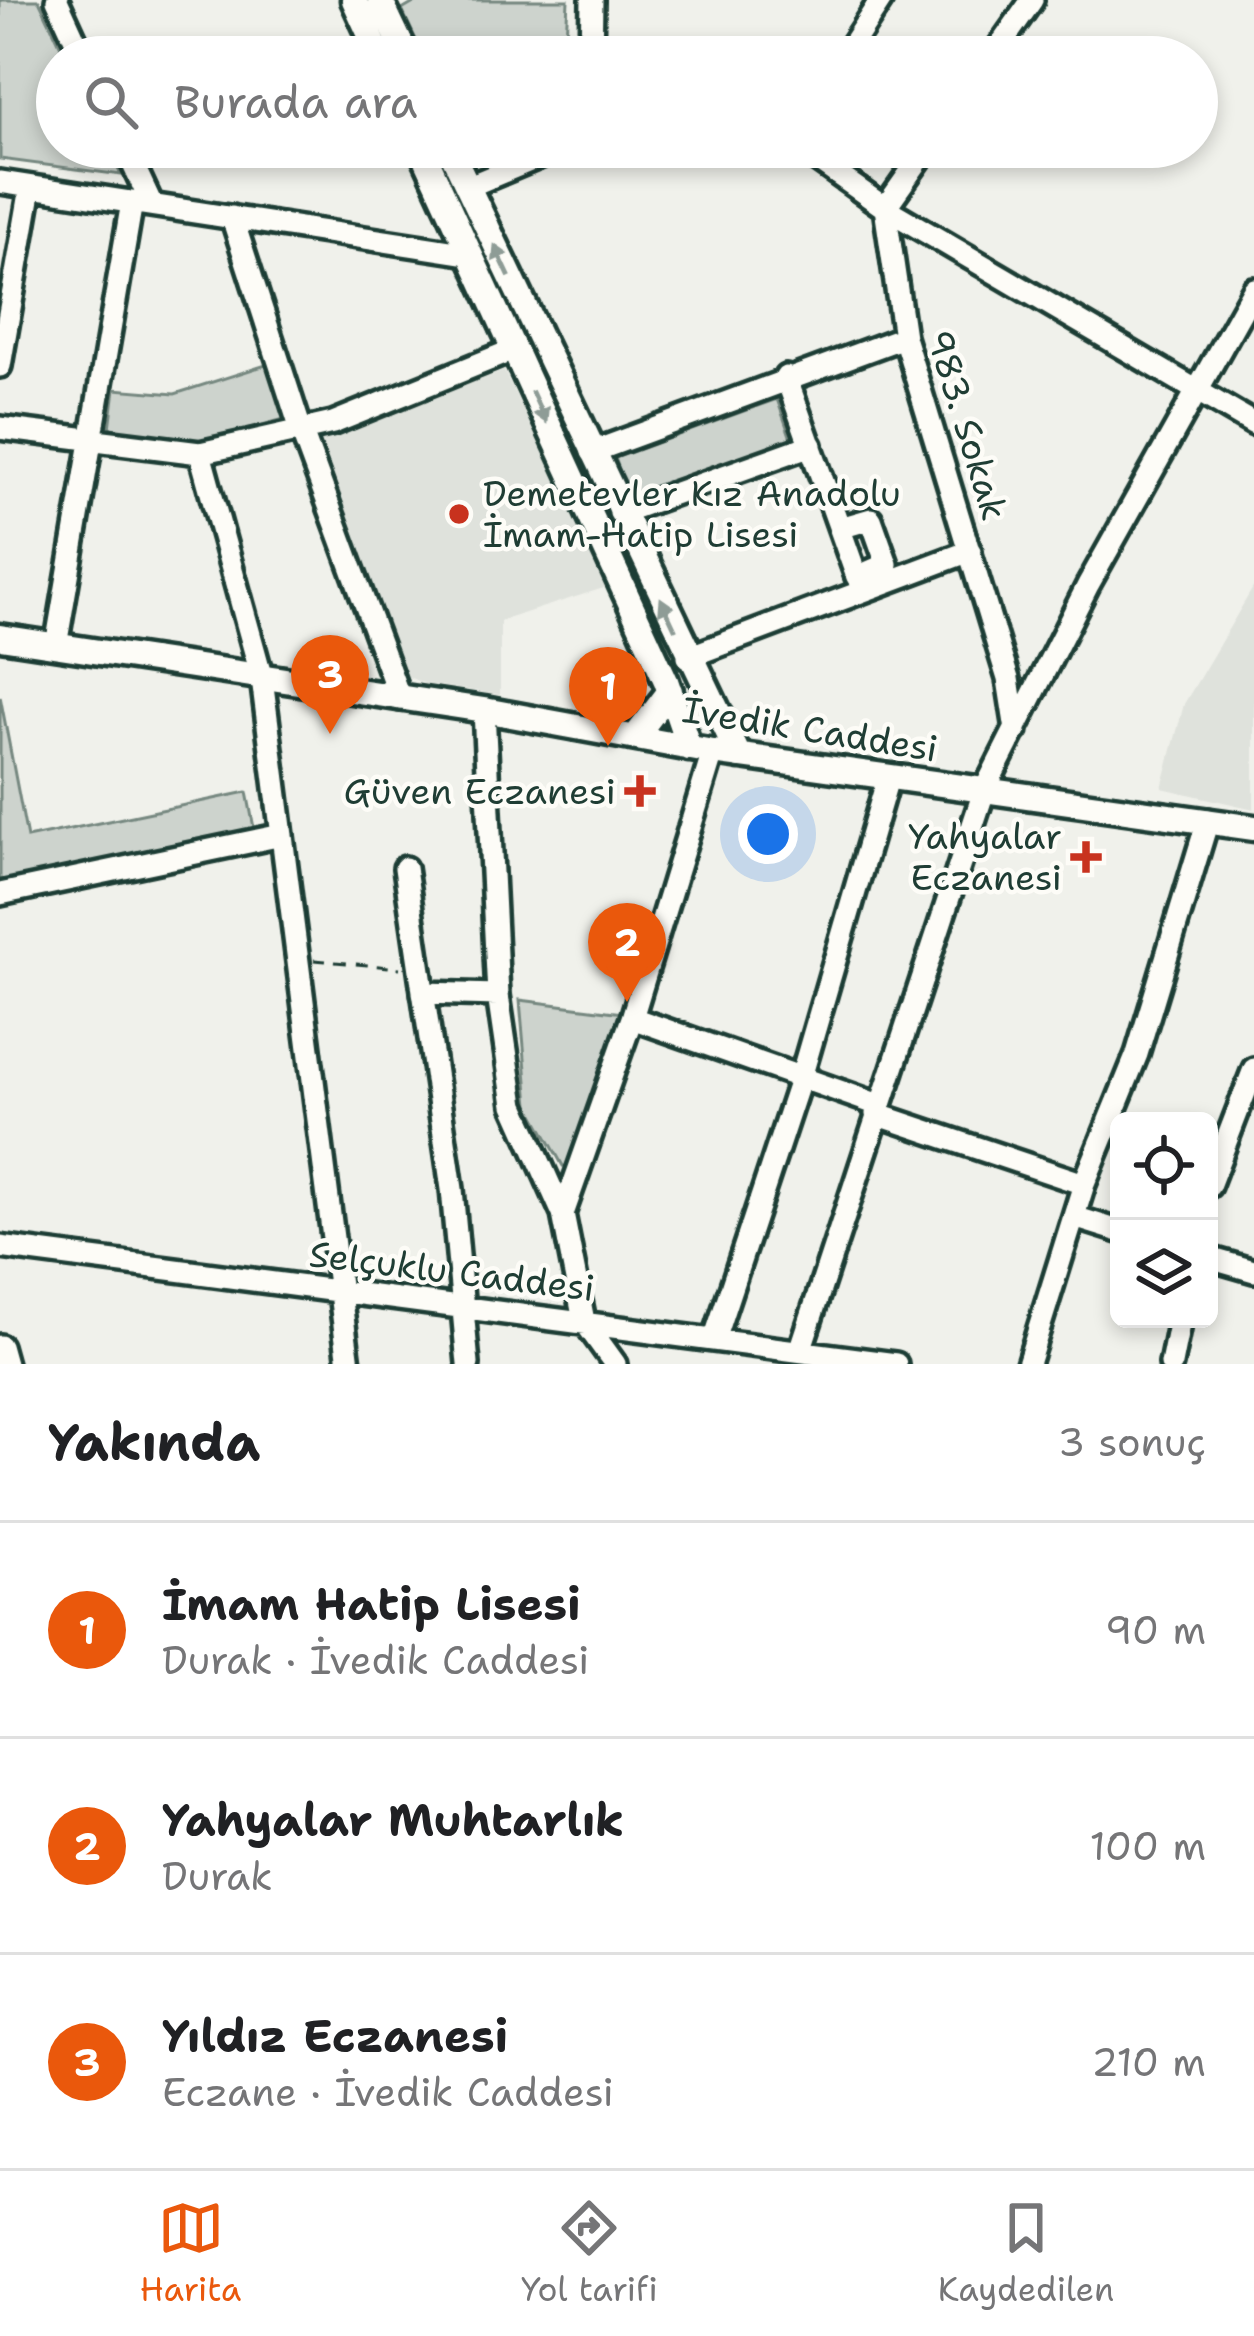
<!DOCTYPE html>
<html lang="tr">
<head>
<meta charset="utf-8">
<style>
  :root { --surface:#fff; --page:#f6f6f6; --text:#202124; --muted:#757577; --line:#e0e0e0; --accent:#ea580c }
  body { margin:0; font-family:"Shantell Sans",sans-serif; background:var(--page); color:var(--text) }
  .controls { position:absolute; right:36px; bottom:36px; display:grid; overflow:hidden; border-radius:18px; box-shadow:0 6px 18px #0003 }
  .controls button { width:108px; height:108px; display:grid; place-items:center; padding:0; border:0; border-bottom:3px solid var(--line); background:var(--surface); color:var(--text); font:60px sans-serif }
  .you { position:absolute; left:768px; top:834px; width:42px; height:42px; margin:-30px; border:9px solid #fff; border-radius:50%; background:#1a73e8; box-shadow:0 0 0 18px #1a73e833 }
  .badge { display:grid; place-items:center; width:78px; height:78px; border-radius:50%; background:var(--accent); color:#fff; font-size:39px; font-weight:700 }
  .pin { position:absolute; translate:-50% -99px; filter:drop-shadow(0 3px 6px #0008) }
  .pin::after { content:''; position:absolute; top:63px; width:42px; height:36px; background:inherit; clip-path:polygon(0 0,100% 0,50% 100%) }
  .list { margin:0; padding:0; list-style:none }
  h2 { display:flex; justify-content:space-between; align-items:center; height:156px; margin:0; padding:0 48px; font-size:51px }
  h2 small { font-size:39px; font-weight:400; color:var(--muted) }
  .list li { display:grid; grid-template-columns:78px 1fr auto; gap:36px; align-items:center; box-sizing:border-box; height:216px; padding:0 48px; border-top:3px solid var(--line) }
  .list b { display:block; font-size:45px; white-space:nowrap }
  .list p { margin:0; font-size:39px; white-space:nowrap; color:var(--muted) }
  .list em { font-size:39px; font-style:normal; color:var(--muted) }
  .icon { flex:none; width:66px; height:66px; fill:none; stroke:currentColor; stroke-width:2; stroke-linecap:round; stroke-linejoin:round }
  .map { position:relative; flex:none; width:1254px; height:1364px; overflow:hidden }
  .search { position:absolute; background:var(--surface); box-shadow:0 6px 18px #0003; left:36px; right:36px; top:36px; height:132px; display:flex; align-items:center; gap:30px; box-sizing:border-box; padding:0 42px; border-radius:66px; color:var(--muted); font-size:45px }
  .sheet { height:804px; background:var(--surface) }
  nav { display:flex; justify-content:space-around; align-items:center; box-sizing:border-box; height:168px; border-top:3px solid var(--line); background:var(--surface); font-size:33px; color:var(--muted) }
  nav a { display:grid; justify-items:center; gap:6px }
  nav .on { color:var(--accent) }
  .map>svg:first-child { display:block }
</style>
</head>
<body>
<div class="map">
<svg width="1254" height="1364" viewBox="0 0 1254 1364">
  <rect width="100%" height="100%" fill="#f0f1eb"/>
  <filter id="ink" filterUnits="userSpaceOnUse"><feTurbulence type="fractalNoise" baseFrequency=".00833" numOctaves="2"/><feDisplacementMap in="SourceGraphic" scale="24" xChannelSelector="R" yChannelSelector="G"/><feConvolveMatrix kernelMatrix="1 2 1 2 8 2 1 2 1" color-interpolation-filters="sRGB"/></filter>
  <g filter="url(#ink)">
    <path fill="#dfe2dc" d="M504,371l106,215 -110,35v74l-75,-11 -21,-9 -88,-233z
      M1254,586v223l-92,-21 22,-84z"/>
    <path fill="#cdd3cd" stroke="#768880" stroke-width="3" d="M0,0h39l27,57h-9v90h51l13,28 -121,-16z
      M419,0h149l-3,57h-141l-22,-47z
      M269,364l19,54 -103,28 -76,-10 6,-47 60,5z
      M777,399l16,45 -162,59 -16,-45z
      M0,696l27,142 220,-46 7,36 -254,54z
      M520,1000l103,13 -50,154 -10,-1 -34,-61z"/>
    <g fill="none" stroke-linecap="round" stroke-linejoin="round">
      <g stroke="#1f3d34" stroke-width="30">
        <path id="minor" d="M57,0l26,57
          M591,57l1,-57
          M844,57l37,-57
          M992,57l40,-57
          M125,147l27,58
          M799,147l86,61 369,216
          M928,147l-43,61 19,129 104,342 8,51
          M0,182l469,72
          M467,187l96,-40
          M232,217l68,210 100,272
          M0,366l31,-179
          M786,377l71,200 30,-13 -16,-45 -31,9
          M0,428l200,25 133,-30 180,-73
          M592,452l312,-115
          M200,453l62,225 87,686
          M620,513l191,-68
          M56,646l76,-444
          M688,657l282,-106
          M484,710l14,285 16,110 49,109
          M405,868l47,321 16,175
          M0,894l282,-59
          M423,993l75,2
          M632,1018l247,87
          M876,1114l208,70
          M1209,1186l45,-117
          M1074,1217l45,14
          M0,1247l896,117
          M1209,1258l45,13
          M714,1340l88,-266 86,-296
          M0,1346l5,18
          M800,1351l184,-560 104,-206 166,-296
          M615,1364l-31,-43 -21,-107 69,-196 81,-266
          M1028,1364l56,-180 53,-130 71,-234
          M1171,1364l9,-45"/>
      </g>
      <g stroke="#1f3d34" stroke-width="33">
        <path id="major" d="M354,0l26,57
          M380,0l27,57
          M421,147l245,534 23,67
          M449,147l290,609
          M0,637l484,73 229,42 541,76
          M635,737l35,-46"/>
      </g>
      <path stroke="#1f3d34" stroke-width="3" stroke-dasharray="12 9" stroke-linecap="butt" d="M314,960l86,8"/>
      <use href="#minor" stroke="#fdfcf7" stroke-width="21"/>
      <use href="#major" stroke="#fdfcf7" stroke-width="24"/>
    </g>
    <defs><path id="oneway-solid" d="M-6-.8H1V-3.2L6.5 0L1 3.2V.8H-6Z" transform="scale(3)"/></defs>
    <g fill="#8e9c96">
      <use href="#oneway-solid" transform="translate(502 261) rotate(-115)"/>
      <use href="#oneway-solid" transform="translate(539 407) rotate(65)"/>
      <use href="#oneway-solid" transform="translate(668 614) rotate(-115)"/>
    </g>
  </g>
  <g fill="#c8321e" stroke="#fdfcf7" stroke-width="4.5">
    <circle cx="459" cy="514" r="12"/>
    <path d="M634 773h12v12h12v12h-12v12h-12v-12h-12v-12h12z"/>
    <path d="M1080 839h12v12h12v12h-12v12h-12v-12h-12v-12h12z"/>
  </g>
  <g text-anchor="middle" dominant-baseline="central" stroke-width="9" stroke-linejoin="round" paint-order="stroke">
    <g font-size="36" fill="#1f3d34" stroke="#fdfcf7">
      <text transform="translate(967 425) rotate(73)">983. Sokak</text>
      <text transform="translate(810 729) rotate(9)">İvedik Caddesi</text>
      <text transform="translate(452 1271) rotate(7)">Selçuklu Caddesi</text>
    </g>
    <g font-size="36" fill="#1f3d34" stroke="#fdfcf7" text-anchor="end">
      <text x="483" y="493" text-anchor="start">Demetevler Kız Anadolu<tspan x="483" dy="41">İmam-Hatip Lisesi</tspan></text>
      <text x="616" y="791">Güven Eczanesi</text>
      <text x="1062" y="836">Yahyalar<tspan x="1062" dy="41">Eczanesi</tspan></text>
    </g>
  </g>
</svg>
<div class="controls">
<button><svg class="icon" aria-label="locate" viewBox="0 0 24 24"><circle cx="12" cy="12" r="6"/><path d="M12 2v4M12 18v4M2 12h4M18 12h4"/></svg></button>
<button><svg class="icon" aria-label="layers" viewBox="0 0 24 24"><path d="M12 4l9 5-9 5-9-5zM3 14l9 5 9-5"/></svg></button>
</div>
<div class="you"></div>
<div class="pin badge" style="left:608px;top:746px">1</div>
<div class="pin badge" style="left:627px;top:1002px">2</div>
<div class="pin badge" style="left:330px;top:734px">3</div>
<div class="search"><svg class="icon" aria-label="search" viewBox="0 0 24 24"><circle cx="10" cy="10" r="6"/><path d="M15 15l6 6"/></svg>Burada ara</div>
</div>
<section class="sheet">
<h2>Yakında<small>3 sonuç</small></h2>
<ul class="list">
<li><span class="badge">1</span><div><b>İmam Hatip Lisesi</b><p>Durak · İvedik Caddesi</p></div><em>90 m</em></li>
<li><span class="badge">2</span><div><b>Yahyalar Muhtarlık</b><p>Durak</p></div><em>100 m</em></li>
<li><span class="badge">3</span><div><b>Yıldız Eczanesi</b><p>Eczane · İvedik Caddesi</p></div><em>210 m</em></li>
</ul>
</section>
<nav>
<a class="on"><svg class="icon" aria-label="map" viewBox="0 0 24 24"><path d="M3 6l6-2 6 2 6-2v14l-6 2-6-2-6 2zM9 4v14M15 6v14"/></svg>Harita</a>
<a><svg class="icon" aria-label="directions" viewBox="0 0 24 24"><path d="M12 3l9 9-9 9-9-9zM9 14v-3h6M13 9l2 2-2 2"/></svg>Yol tarifi</a>
<a><svg class="icon" aria-label="saved" viewBox="0 0 24 24"><path d="M7 4h10v16l-5-4-5 4z"/></svg>Kaydedilen</a>
</nav>
</body>
</html>
